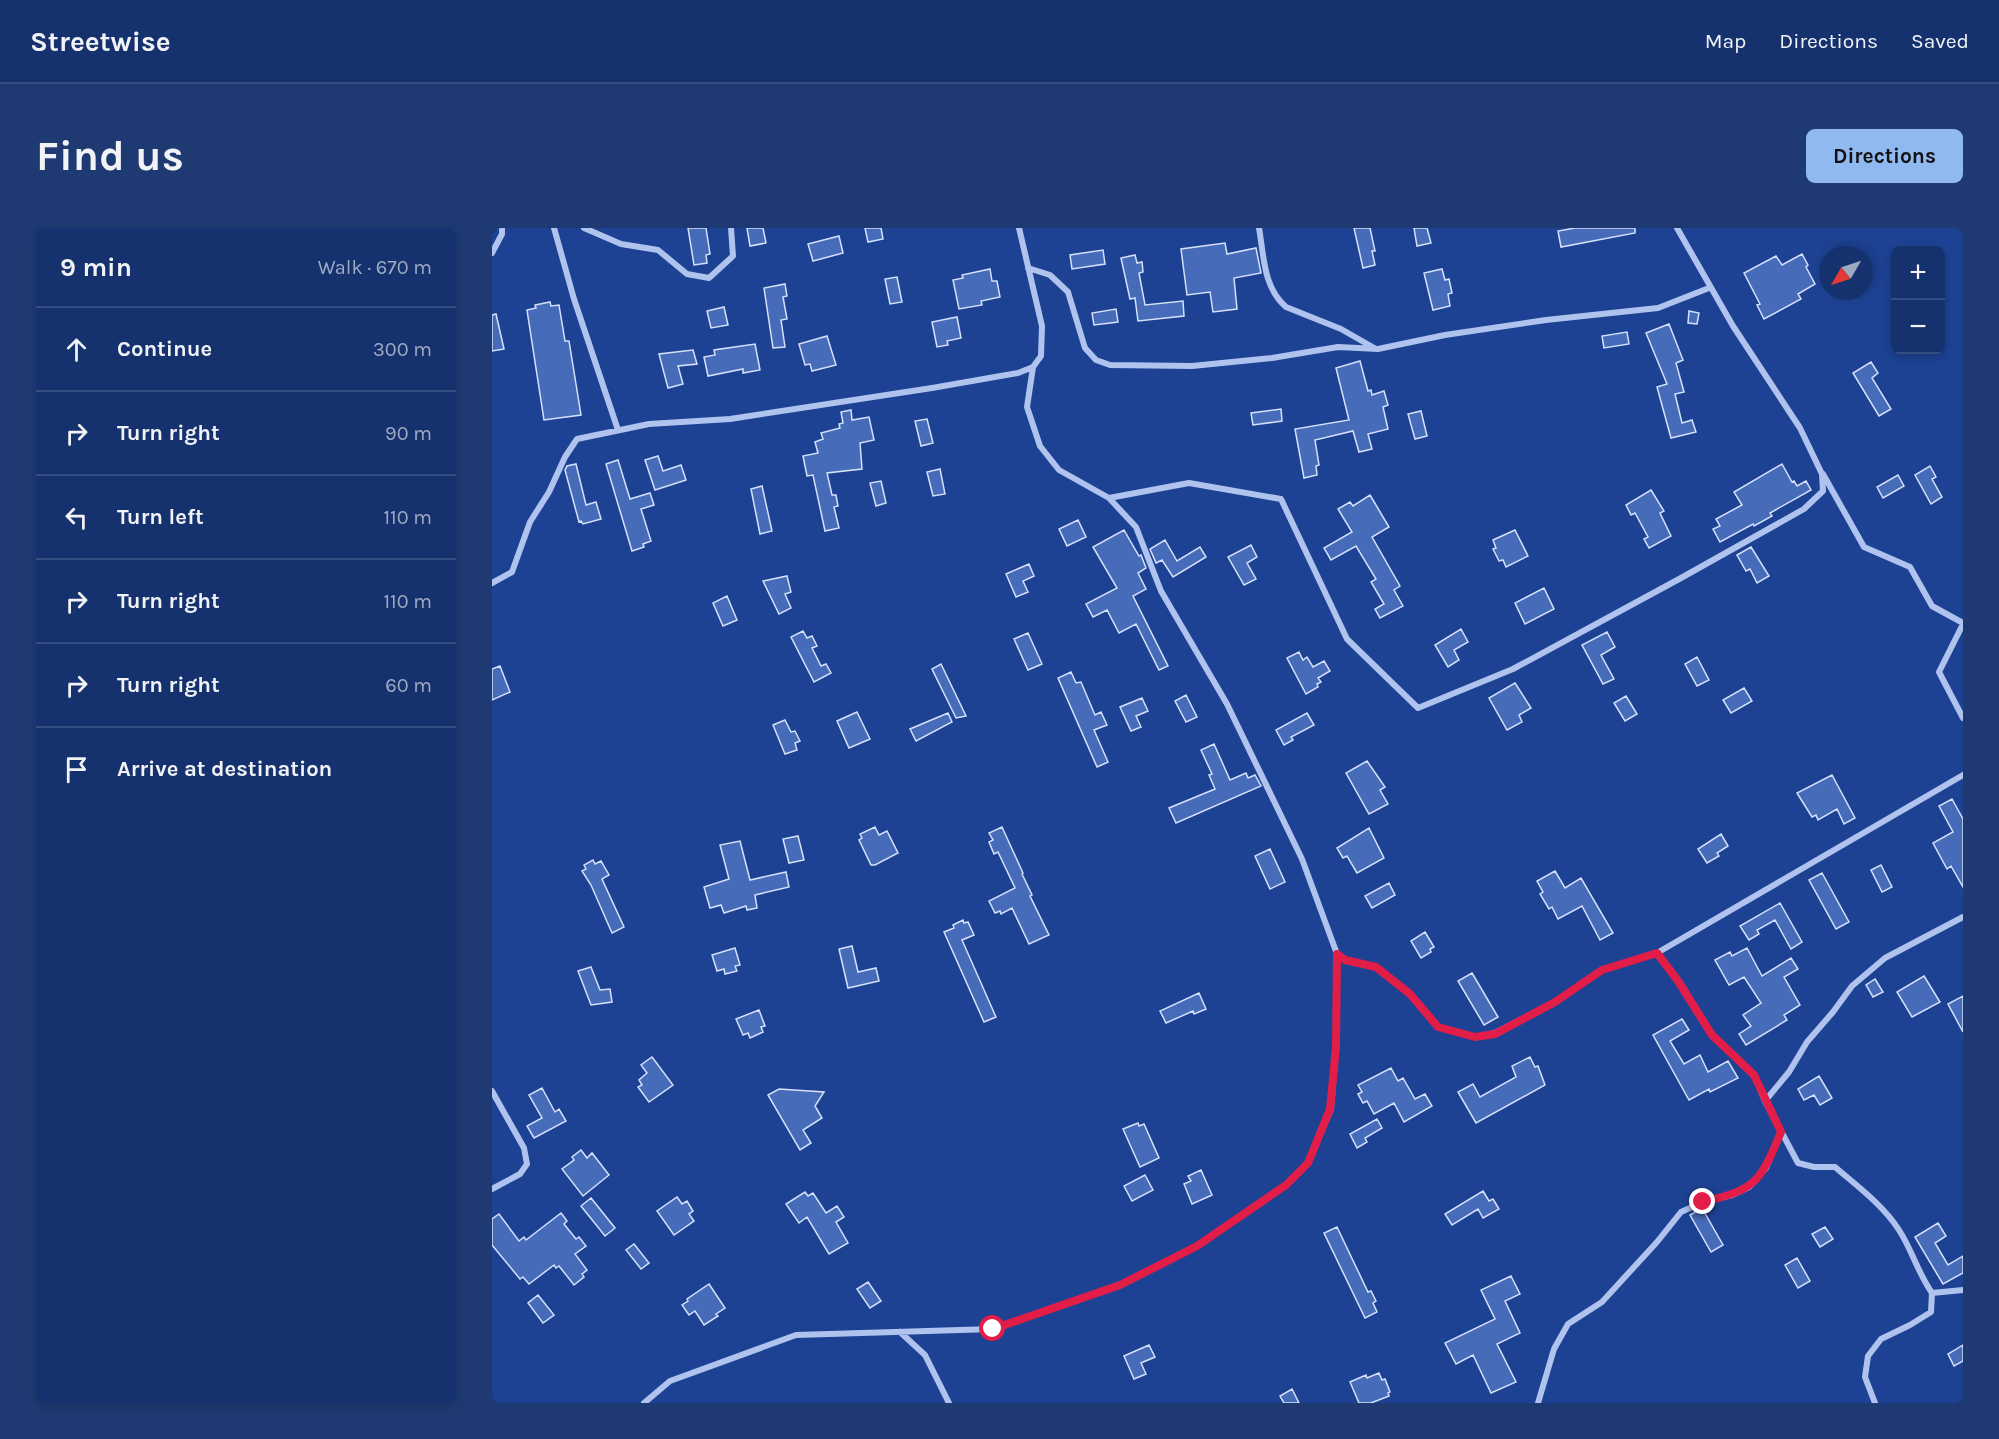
<!DOCTYPE html>
<html lang="en">
<head>
<meta charset="utf-8">
<style>
  :root { --surface:#16326e; --page:#1f3a73; --text:#f1f3f6; --muted:#9eaac2; --line:#354d81; --accent:#90b9f0 }
  body { margin:0; font-family:Karla,sans-serif; background:var(--page); color:var(--text) }
  .controls { position:absolute; right:18px; top:18px; display:grid; overflow:hidden; border-radius:9px; box-shadow:0 3px 9px #0003 }
  .controls button { width:54px; height:54px; display:grid; place-items:center; padding:0; border:0; border-bottom:2px solid var(--line); background:var(--surface); color:var(--text); font:30px sans-serif }
  .compass { position:absolute; left:1327px; top:18px; width:54px; height:54px; border-radius:50%; background:var(--surface); box-shadow:0 3px 9px #0003; rotate:231deg }
  .stop { position:absolute; width:18px; height:18px; margin:-14px; border:4px solid #e11d48; border-radius:50%; background:#fff }
  .stop.end { background:#e11d48; border-color:#fff; box-shadow:0 2px 6px #0008 }
  .list { margin:0; padding:0; list-style:none }
  h2 { display:flex; justify-content:space-between; align-items:center; height:78px; margin:0; padding:0 24px; font-size:26px }
  h2 small { font-size:20px; font-weight:400; color:var(--muted) }
  .list li { display:grid; grid-template-columns:39px 1fr auto; gap:18px; align-items:center; box-sizing:border-box; height:84px; padding:0 24px; border-top:2px solid var(--line) }
  .list b { display:block; font-size:22px; white-space:nowrap }
  .list em { font-size:20px; font-style:normal; color:var(--muted) }
  .icon { flex:none; width:33px; height:33px; fill:none; stroke:currentColor; stroke-width:2; stroke-linecap:round; stroke-linejoin:round }
  .map { position:relative; flex:none; width:1471px; height:1175px; overflow:hidden; border-radius:9px }
  header { display:flex; align-items:center; gap:36px; box-sizing:border-box; height:84px; padding:0 30px; background:var(--surface); border-bottom:2px solid var(--line) }
  header strong { font-size:28px }
  nav { display:flex; gap:33px; margin-inline-start:auto; font-size:21px }
  .intro { display:flex; align-items:center; justify-content:space-between; box-sizing:border-box; height:144px; padding:0 36px }
  h1 { margin:0; font-size:42px }
  .button { padding:15px 27px; border-radius:9px; background:var(--accent); color:#111; font-size:21px; font-weight:700 }
  main { display:flex; gap:36px; padding:0 36px }
  aside { flex:1; background:var(--surface); border-radius:9px; box-shadow:0 3px 9px #0003 }
  .map>svg:first-child { display:block }
</style>
</head>
<body>
<header>
<strong>Streetwise</strong>
<nav><a>Map</a><a>Directions</a><a>Saved</a></nav>
</header>
<div class="intro"><h1>Find us</h1><a class="button">Directions</a></div>
<main>
<aside>
<h2>9 min<small>Walk · 670 m</small></h2>
<ul class="list">
<li><svg class="icon" aria-label="ahead" viewBox="0 0 24 24"><path d="M12 20V5M6 11l6-6 6 6"/></svg><div><b>Continue</b></div><em>300 m</em></li>
<li><svg class="icon" aria-label="right" viewBox="0 0 24 24"><path d="M7 20v-9h11M14 6l5 5-5 5"/></svg><div><b>Turn right</b></div><em>90 m</em></li>
<li><svg class="icon" aria-label="left" viewBox="0 0 24 24"><path d="M17 20v-9H6M10 6l-5 5 5 5"/></svg><div><b>Turn left</b></div><em>110 m</em></li>
<li><svg class="icon" aria-label="right" viewBox="0 0 24 24"><path d="M7 20v-9h11M14 6l5 5-5 5"/></svg><div><b>Turn right</b></div><em>110 m</em></li>
<li><svg class="icon" aria-label="right" viewBox="0 0 24 24"><path d="M7 20v-9h11M14 6l5 5-5 5"/></svg><div><b>Turn right</b></div><em>60 m</em></li>
<li><svg class="icon" aria-label="arrive" viewBox="0 0 24 24"><path d="M6 21V4h12l-3 4 3 4H6"/></svg><div><b>Arrive at destination</b></div></li>
</ul>
</aside>
<div class="map">
<svg width="1471" height="1175" viewBox="0 0 1471 1175">
  <rect width="100%" height="100%" fill="#1d4293"/>
  <path fill="#466bb9" stroke="#d5e1fa" stroke-width="1.5" d="M196,0h18l4,26 -4,1 1,8 -13,2z
    M255,0h16l3,15 -16,3z
    M373,0h16l2,11 -15,3z
    M862,0h16l5,23h-3l3,14 -12,3z
    M922,0h13l4,15 -14,3z
    M1083,0h60v5l-74,14 -3,-16z
    M347,8l4,17 -30,8 -5,-17z
    M733,15l2,11 29,-6 5,25 -27,5 3,31 -24,3 -3,-20 -23,3 -6,-46z
    M611,22l2,14 -33,5 -2,-14z
    M1310,26l6,11 -2,2 9,17 -17,10 3,5 -37,20 -7,-14 3,-1 -16,-31 32,-17 6,9z
    M643,27l2,8 5,-1 1,10 -4,1 6,32 38,-4 1,15 -46,5 -3,-23 -5,1 -9,-41z
    M498,41l2,12h5l3,16 -19,4 1,4 -23,4 -6,-29 10,-2 -1,-3z
    M950,41l3,11 4,-1 3,14 -4,1 2,12 -17,4 -9,-37z
    M405,49l5,25 -12,2 -5,-25z
    M293,56l2,12 -4,1 4,22 -6,1 4,27 -12,1 -9,-60z
    M58,74l1,4 8,-1 6,36h4l12,74 -37,5 -17,-110 9,-2 -1,-3z
    M232,79l4,18 -17,3 -4,-17z
    M624,81l2,13 -24,3 -2,-12z
    M1197,83l10,2 -2,11 -9,-1z
    M4,86l8,35 -12,2v-36z
    M465,89l4,21 -14,3 1,4 -11,2 -5,-25z
    M1177,96l14,36 -7,3 8,29 -9,2 7,29 10,-3 4,12 -25,6 -14,-51 10,-3 -21,-51z
    M1135,104l2,12 -25,4 -2,-12z
    M335,108l9,29 -24,6 -2,-7 -5,1 -6,-21z
    M263,116l5,26 -17,3v-4l-35,7 -4,-19 11,-2 -1,-5z
    M201,122l4,14 -19,2 5,18 -15,4 -9,-34z
    M868,133l8,30 3,-1 1,5 12,-4 4,14 -5,2 5,22 -20,5 4,15 -13,3 -6,-21 -38,9 4,25 -3,1 1,9 -13,3 -9,-49 54,-9 -13,-52z
    M1379,134l7,11 -6,5 19,31 -12,7 -26,-43z
    M789,181l1,12 -29,4 -2,-12z
    M359,182l1,10 17,-3 5,23 -14,3 2,26 -35,4 5,22h4l2,11 -4,1 5,21 -14,3 -12,-56 -6,1 -4,-20 15,-3 -3,-11 8,-3 -2,-6 19,-5 -1,-4 4,-1 -2,-11z
    M929,183l6,25 -12,3 -7,-25z
    M435,191l6,24 -12,3 -6,-25z
    M166,228l5,15 18,-6 5,15 -31,10 -10,-30z
    M126,232l12,39 20,-6 4,12 -13,4 10,32 -8,3 1,3 -12,4 -26,-87z
    M84,236l10,41 10,-3 5,17 -18,5 -2,-3 -2,1 -14,-52 2,-4z
    M1290,236l10,18 2,-1 3,5 9,-5 5,9 -41,23 2,3 -18,10 -1,-2 -33,18 -7,-13 7,-3 -4,-7 26,-14 -8,-13z
    M1438,238l6,11 -4,2 10,18 -11,7 -16,-29z
    M448,241l5,25 -12,2 -6,-24z
    M1406,247l6,11 -21,12 -6,-11z
    M389,253l5,22 -10,3 -6,-23z
    M270,258l10,45 -12,3 -9,-45z
    M1159,262l13,21 -4,2 11,23 -22,12 -5,-9 4,-2 -13,-24 -4,2 -5,-10z
    M878,267l19,32 -17,10 28,49 -6,4 9,16 -23,12 -5,-9 9,-5 -13,-22 5,-3 -20,-33 -25,14 -7,-12 28,-16 -14,-23 12,-7 3,4z
    M586,292l8,17 -19,9 -8,-17z
    M632,302l15,26 2,-1 5,13 -8,5 8,16 -13,7 35,70 -9,4 -23,-46 -17,9 -12,-23 -14,7 -7,-13 31,-16 -24,-41z
    M1023,302l13,26 -22,11 -3,-7 -4,1 -6,-12 3,-1 -3,-8z
    M673,312l12,21 23,-14 6,10 -33,20 -11,-17 -6,3 -6,-14z
    M759,317l6,12 -10,6 9,16 -12,6 -16,-28z
    M1259,319l18,29 -12,7 -7,-14 -4,2 -9,-16z
    M537,336l5,12 -11,5 5,11 -12,5 -10,-23z
    M295,348l4,16 -6,2 6,14 -12,6 -16,-33z
    M1052,360l10,21 -29,15 -10,-21z
    M235,368l10,24 -14,6 -10,-23z
    M969,401l7,13 -14,8 5,10 -11,7 -13,-22z
    M311,403l4,7 5,-2 5,10 -5,2 9,18 5,-2 5,9 -17,9 -23,-45z
    M1115,404l8,15 -14,8 13,24 -11,5 -21,-39z
    M536,405l14,31 -14,6 -14,-31z
    M807,424l4,8 4,-3 6,10 11,-6 6,10 -12,7 3,4 -4,2 1,3 -12,7 -19,-36z
    M1205,429l12,23 -12,6 -12,-22z
    M449,436l25,52 -10,2 -24,-49z
    M8,438l10,26 -18,8v-31z
    M579,444l5,11 5,-1 14,33 6,-3 6,13 -13,5 14,32 -11,5 -39,-89z
    M1023,455l16,25 -12,7 3,7 -15,8 -18,-32z
    M1252,460l8,13 -21,12 -8,-13z
    M694,467l11,22 -11,5 -11,-21z
    M1134,468l11,18 -12,7 -11,-18z
    M650,470l6,13 -12,5 5,11 -10,4 -11,-24z
    M365,484l13,27 -21,9 -12,-27z
    M456,485l4,9 -36,19 -6,-12z
    M815,485l7,12 -23,12 2,3 -9,5 -8,-15z
    M293,492l6,12 4,-1 5,10 -5,2 2,7 -12,4 -12,-29z
    M722,516l16,36 16,-7 2,5 7,-3 6,11 -85,37 -7,-15 46,-19 -6,-14 3,-1 -11,-24z
    M875,533l18,26 -5,3 8,14 -19,10 -23,-41z
    M1340,547l23,43 -11,6 -7,-15 -19,11 -2,-5 -4,2 -15,-24z
    M1460,571l11,20v68l-12,-21 -4,3 -14,-26 20,-11 -14,-26z
    M383,599l4,8 8,-4 11,22 -23,12h-4l-12,-25 3,-2 -2,-4z
    M510,599l21,46 -1,1 10,21 -2,1 19,39 -20,9 -17,-36 -11,6 -1,-3 -5,2 -6,-12 26,-13 -17,-36 -4,2 -5,-12 4,-2 -4,-7z
    M877,600l15,30 -27,15 -10,-17 -4,2 -6,-10z
    M1229,606l7,12 -11,7 2,3 -12,7 -9,-14z
    M306,608l6,24 -15,3 -6,-24z
    M248,613l10,39 36,-8 3,15 -34,8 2,13 -10,2 -1,-4 -22,7 -3,-8 -11,3 -6,-21 25,-8 -9,-34z
    M778,621l15,33 -15,7 -15,-33z
    M101,632l2,4 6,-3 8,14 -7,4 22,48 -12,6 -21,-48 -9,-14 4,-2 -2,-4z
    M1389,637l11,22 -10,5 -11,-22z
    M1063,643l10,17 16,-10 32,55 -13,7 -18,-34 -24,13 -6,-12 -3,2 -9,-15 3,-2 -6,-11z
    M1330,645l27,49 -13,7 -27,-49z
    M897,655l6,12 -23,13 -7,-12z
    M1288,675l22,39 -11,7 -16,-29 -18,10 2,4 -10,6 -9,-14z
    M471,692l1,3 4,-1 6,13 -12,5 34,77 -12,5 -40,-90 10,-4 -1,-3z
    M933,704l9,15 -4,2 1,3 -10,6 -10,-17z
    M360,718l6,26 18,-4 3,13 -31,7 -9,-39z
    M243,720l5,17 -5,1 2,5 -12,3 -1,-5 -7,2 -5,-16z
    M1255,720l15,28 29,-18 7,11 -14,8 16,28 -16,10 3,5 -41,25 -7,-11 12,-8 -8,-11 18,-12 -17,-26 -15,8 -14,-25 15,-8 2,4z
    M99,739l9,23 10,-1 2,13 -21,3 -13,-34z
    M980,745l26,44 -14,8 -26,-44z
    M1432,748l16,26 -28,15 -15,-25z
    M1383,751l8,13 -10,5 -7,-12z
    M707,765l7,16 -12,5 -1,-3 -27,12 -6,-12z
    M1471,768v36l-15,-28z
    M267,782l6,16 -4,1 2,5 -13,6 -2,-5 -5,2 -7,-16z
    M1190,791l7,11 -19,11 14,23 16,-9 8,17 20,-11 10,17 -28,14 -1,-3 -20,11 -36,-65z
    M160,829l21,28 -24,17 -11,-15 4,-2 -3,-5 8,-7 -6,-8z
    M1038,829l5,10 3,-1 7,19 -69,38 -18,-31 15,-8 7,13 36,-20 -4,-11z
    M899,840l7,13 5,-3 12,21 10,-5 7,12 -28,16 -10,-19 -20,11 -7,-13 -4,2 -5,-9 4,-2 -4,-7z
    M1327,848l13,22 -12,7 -6,-10 -10,5 -6,-11z
    M50,860l13,24 4,-3 7,12 -32,17 -7,-12 15,-8 -13,-23z
    M287,861l45,3 -9,14 7,12 -19,12 8,13 -11,7 -32,-55z
    M885,891l5,9 -17,10 2,4 -10,6 -7,-14z
    M646,895l1,3 5,-2 15,34 -19,9 -17,-38z
    M89,922l6,8 5,-5 17,22 -26,21 -21,-27 12,-9 -2,-3z
    M709,942l11,25 -20,9 -8,-20 7,-3 -3,-5z
    M653,947l8,15 -21,11 -8,-15z
    M991,963l6,10 4,-2 6,10 -16,9 -5,-9 -26,16 -7,-11z
    M313,964l3,4 5,-3 13,20 11,-7 7,11 -8,5 12,21 -19,11 -22,-37 -8,6 -13,-19z
    M185,969l5,7 5,-3 6,10 -4,3 5,7 -20,14 -17,-24z
    M99,970l24,30 -10,8 -24,-30z
    M1210,980l21,37 -12,7 -21,-37z
    M69,985l6,8 -3,3 12,15 3,-2 7,9 -11,8 12,16 -5,4 2,3 -10,8 -15,-19 -3,2 -2,-3 -25,19 -6,-7 -3,2 -28,-34v-26l7,-5 20,27 5,-4 2,3z
    M1446,995l8,13 -11,7 13,22 15,-9v17l-20,11 -28,-47z
    M845,999l31,65 3,-1 5,10 -3,2 4,9 -12,6 -41,-85z
    M1333,999l8,12 -13,8 -8,-13z
    M142,1016l15,19 -8,6 -15,-19z
    M1305,1030l13,23 -12,7 -13,-23z
    M1019,1048l9,18 -15,7 15,32 -23,11 19,38 -25,11 -18,-38 -17,9 -11,-21 50,-24 -14,-29z
    M376,1054l13,19 -11,7 -13,-19z
    M217,1056l16,24 -9,6 2,2 -14,9 -9,-14 -6,4 -7,-10 6,-4 -1,-2z
    M46,1067l16,20 -11,8 -15,-20z
    M657,1117l6,12 -14,6 5,11 -12,5 -10,-23z
    M1471,1117v16l-9,5 -6,-12z
    M887,1145l3,7 3,-1 5,13 -2,1 1,3 -18,7h-12l-9,-21 16,-7 1,3z
    M800,1161l7,14h-15l-4,-7z"/>
  <g fill="none" stroke-linecap="round" stroke-linejoin="round">
    <path stroke="#afc3ee" stroke-width="6" d="M62,0l20,71 44,131
      M92,0l37,16 37,6 29,24 22,4 24,-22 -2,-28
      M767,0c5,28 4,59 27,79l55,22 35,20
      M0,25l10,-19v-6
      M536,40l22,7 18,17 17,56 11,12 14,5 82,1 80,-8 66,-11 40,2 67,-14 101,-15 112,-12 51,-20
      M1331,246l41,73 46,20 22,39 31,17
      M617,270l80,-15 92,16 66,140 71,69 95,-39 168,-91 123,-69 19,-18 -1,-17 -22,-46 -67,-102 -56,-98
      M0,355l20,-11 18,-50 19,-30 16,-35 12,-18 72,-15 81,-5 202,-31 86,-15 15,-6 8,-11 1,-30 -23,-98
      M1471,396l-24,48 24,46
      M1165,725l22,28 33,54 42,40 11,26 33,62 16,4h21c22,19 48,38 64,63 13,20 19,43 33,63l-1,19 -21,13 -29,14 -13,17 -3,21 10,26
      M845,726l8,6 31,7 34,27 28,33 37,10 20,-4 60,-31 47,-32 55,-17 306,-178
      M0,863l32,57 3,16 -7,10 -28,15
      M1273,873l24,-29 18,-30 26,-30 19,-26 33,-28 78,-41
      M1440,1065l31,-3
      M408,1104l25,23 24,48
      M152,1175l26,-22 126,-46 197,-6 128,-44 76,-39 89,-61 22,-22 23,-54 5,-62 1,-93 -35,-95 -75,-155 -66,-113 -25,-64 -27,-29 -50,-28 -19,-24 -13,-39 6,-40
      M1046,1175l16,-54 14,-25 34,-22 55,-60 24,-30 22,-10 29,-7 17,-8 17,-19 15,-36"/>
  </g>
  <g fill="none" stroke-linecap="round" stroke-linejoin="round">
    <path stroke="#e11d48" stroke-width="8" d="M501,1101l127,-44 77,-39 89,-61 22,-22 22,-54 6,-62 1,-93 8,6 31,7 34,27 28,33 37,10 20,-3 60,-32 47,-32 55,-17 21,28 34,54 42,40 27,57c-21,50 -24,57 -78,70"/>
  </g>
</svg>
<div class="controls">
<button>+</button>
<button>−</button>
</div>
<svg class="compass" viewBox="-18 -18 36 36"><path d="M0-13l5 13h-10z" fill="#e53935"/><path d="M0 13l5-13h-10z" fill="#9eaac2"/></svg>
<div class="stop" style="left:501px;top:1101px"></div>
<div class="stop end" style="left:1211px;top:974px"></div>
</div>
</main>
</body>
</html>
